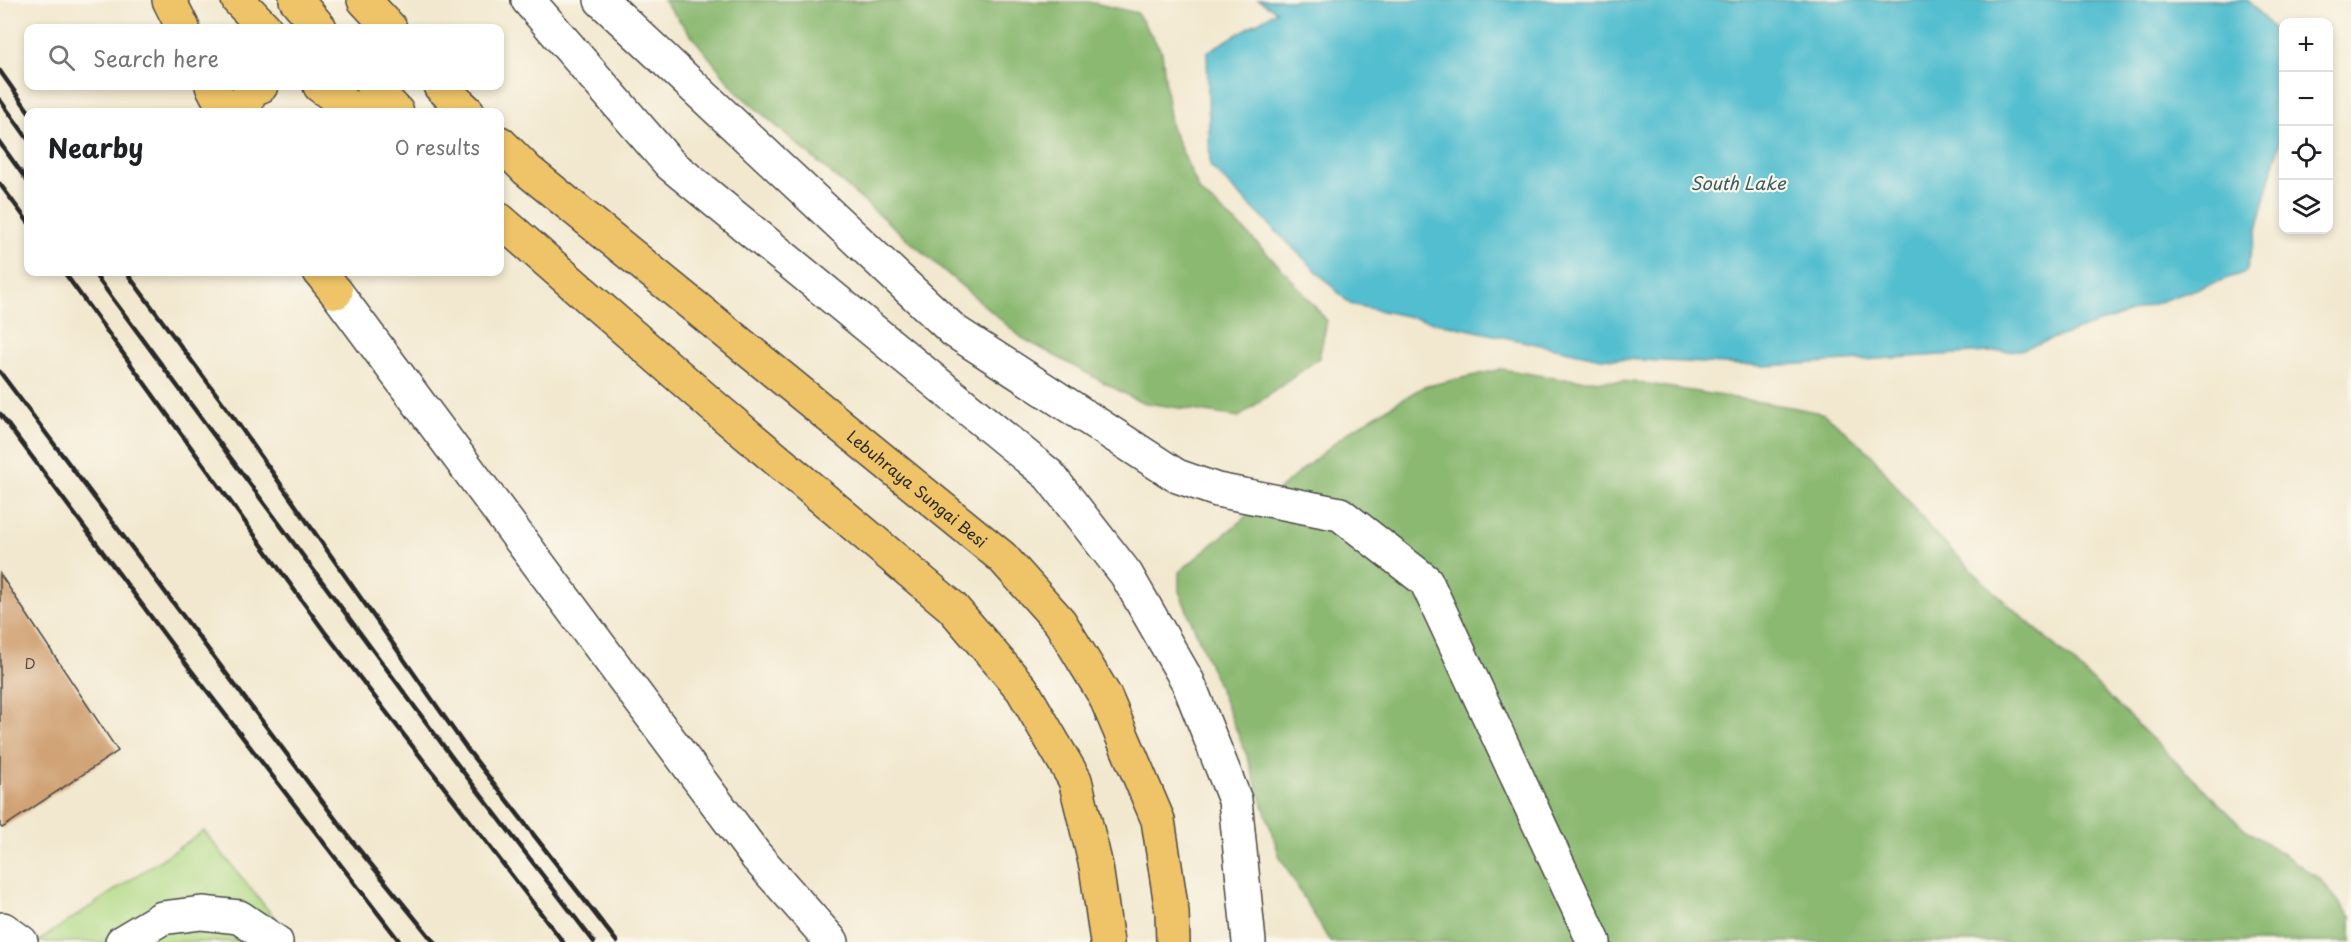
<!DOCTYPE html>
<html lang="en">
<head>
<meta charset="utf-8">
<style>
  :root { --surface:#fff; --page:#f2f2f2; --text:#202124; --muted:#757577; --line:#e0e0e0 }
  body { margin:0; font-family:"Playpen Sans",sans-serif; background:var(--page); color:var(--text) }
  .controls { position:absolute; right:18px; top:18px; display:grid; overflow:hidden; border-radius:12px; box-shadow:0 3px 9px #0003 }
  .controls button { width:54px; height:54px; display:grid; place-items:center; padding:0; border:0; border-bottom:2px solid var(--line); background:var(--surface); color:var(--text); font:30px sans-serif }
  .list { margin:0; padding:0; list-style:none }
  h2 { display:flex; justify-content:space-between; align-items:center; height:78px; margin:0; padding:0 24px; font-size:26px }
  h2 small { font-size:20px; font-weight:400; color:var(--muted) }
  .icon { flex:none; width:33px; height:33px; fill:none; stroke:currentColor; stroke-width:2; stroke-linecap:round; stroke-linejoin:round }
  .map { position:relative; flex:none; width:2351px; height:942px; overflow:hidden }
  .search { position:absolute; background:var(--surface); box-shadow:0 3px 9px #0003; left:24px; top:24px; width:480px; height:66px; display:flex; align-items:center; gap:15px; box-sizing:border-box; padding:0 21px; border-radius:12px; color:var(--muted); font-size:22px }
  .panel { position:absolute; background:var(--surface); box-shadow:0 3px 9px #0003; left:24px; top:108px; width:480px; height:168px; border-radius:12px }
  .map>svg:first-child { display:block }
</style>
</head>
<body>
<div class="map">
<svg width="2351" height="942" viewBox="0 0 2351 942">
  <rect width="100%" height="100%" fill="#fbf7ec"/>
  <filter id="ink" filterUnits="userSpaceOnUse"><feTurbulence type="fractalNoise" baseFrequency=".0167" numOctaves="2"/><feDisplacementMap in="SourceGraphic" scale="12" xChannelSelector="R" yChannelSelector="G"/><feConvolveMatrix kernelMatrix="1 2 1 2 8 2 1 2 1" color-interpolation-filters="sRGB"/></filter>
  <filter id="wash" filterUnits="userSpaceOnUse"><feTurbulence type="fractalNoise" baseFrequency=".008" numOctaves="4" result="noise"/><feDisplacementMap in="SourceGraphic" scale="24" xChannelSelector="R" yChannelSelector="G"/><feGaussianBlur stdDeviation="1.35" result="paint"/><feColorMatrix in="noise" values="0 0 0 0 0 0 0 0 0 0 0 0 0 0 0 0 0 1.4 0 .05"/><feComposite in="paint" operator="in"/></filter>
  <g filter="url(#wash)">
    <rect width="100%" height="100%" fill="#f2e8cf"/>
    <path fill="#b0d984" stroke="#6e8258" stroke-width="1.5" d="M204,831l90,111h-257z"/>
    <path fill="#8cb972" stroke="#5c724e" stroke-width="1.5" d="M663,0l426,2 48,11 25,39 8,72 30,68 43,37 44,45 40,47 -8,37 -80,59 -99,-15 -118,-64 -284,-245z
      M1502,369l59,10 74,3 156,25 34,7 45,39 63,79 60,59 79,70 172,167 76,51 31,38v25h-1021l-50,-85 -34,-104 -67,-162v-19l169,-140 75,-45z"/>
    <path fill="#53becf" stroke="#3f747d" stroke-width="1.5" d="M1258,0h990l35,40v90l-37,142 -226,78 -253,16 -166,-8 -251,-54 -140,-138 -3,-114 70,-41z"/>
    <g id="blocks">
      <path fill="#d0a275" d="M0,574l118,177 -116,77 -2,-2z"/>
    </g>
  </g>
  <g filter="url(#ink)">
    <use href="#blocks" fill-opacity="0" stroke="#494744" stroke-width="1.5"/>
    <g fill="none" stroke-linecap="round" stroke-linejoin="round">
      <g stroke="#494744" stroke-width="36">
        <path id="minor" d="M528,0l142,164 379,311 77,99 62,108 47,118 14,142
          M601,0l353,331 223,145 40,14 123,24 86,67 168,361
          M336,292l420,564 76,86
          M3,929l18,13
          M122,942l40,-24 40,-5 37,4 37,25"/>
      </g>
      <g stroke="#494744" stroke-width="36">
        <g id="highway">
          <path d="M169,0l14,28"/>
          <path d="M238,0l27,28"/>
          <path d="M296,0l24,28"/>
          <path d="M364,0l26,28"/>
          <path d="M212,86l14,26"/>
          <path d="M320,86l36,26"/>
          <path d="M372,86l25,26"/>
          <path d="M440,86l28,26"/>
          <path d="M245,112l4,-21 12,-5"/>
          <path id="s1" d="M500,143l27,27 475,387 58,65 45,74 53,124 14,92 1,30"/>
          <path d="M500,220l213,186 239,201 70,82 53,91 21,86 11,76"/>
          <path d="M320,272l16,20"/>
        </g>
      </g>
      <use href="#minor" stroke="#fff" stroke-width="33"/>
      <use href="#highway" stroke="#efc469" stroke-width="33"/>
      <path stroke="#2b2b2b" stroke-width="4.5" d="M0,71l29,41
        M0,100l28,39
        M0,143l28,39
        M0,184l28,38
        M64,272l260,359 239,311
        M93,272l361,488 140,182
        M126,272l108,146 233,331 150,193
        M0,372l352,469 82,101
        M0,414l181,243 219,285"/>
    </g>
  </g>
  <g text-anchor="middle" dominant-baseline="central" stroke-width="4.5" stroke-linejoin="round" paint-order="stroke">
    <g font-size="14" fill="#54493e">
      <text x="30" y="663">D</text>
    </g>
    <g font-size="16" fill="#2b2b2b" stroke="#fbf7ec">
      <text stroke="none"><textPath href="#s1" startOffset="542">Lebuhraya Sungai Besi</textPath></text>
    </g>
    <g font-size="18" font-style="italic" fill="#395e64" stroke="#fbf7ec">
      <text x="1738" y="182">South Lake</text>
    </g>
  </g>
</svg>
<div class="controls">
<button>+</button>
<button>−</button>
<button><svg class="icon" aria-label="locate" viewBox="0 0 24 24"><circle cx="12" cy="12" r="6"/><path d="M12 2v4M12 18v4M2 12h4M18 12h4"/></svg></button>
<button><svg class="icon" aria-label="layers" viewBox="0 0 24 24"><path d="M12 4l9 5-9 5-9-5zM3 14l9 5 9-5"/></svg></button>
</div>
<div class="search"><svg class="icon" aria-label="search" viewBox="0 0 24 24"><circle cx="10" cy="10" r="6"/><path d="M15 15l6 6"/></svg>Search here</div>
<section class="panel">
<h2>Nearby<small>0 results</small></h2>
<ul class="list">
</ul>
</section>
</div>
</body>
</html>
